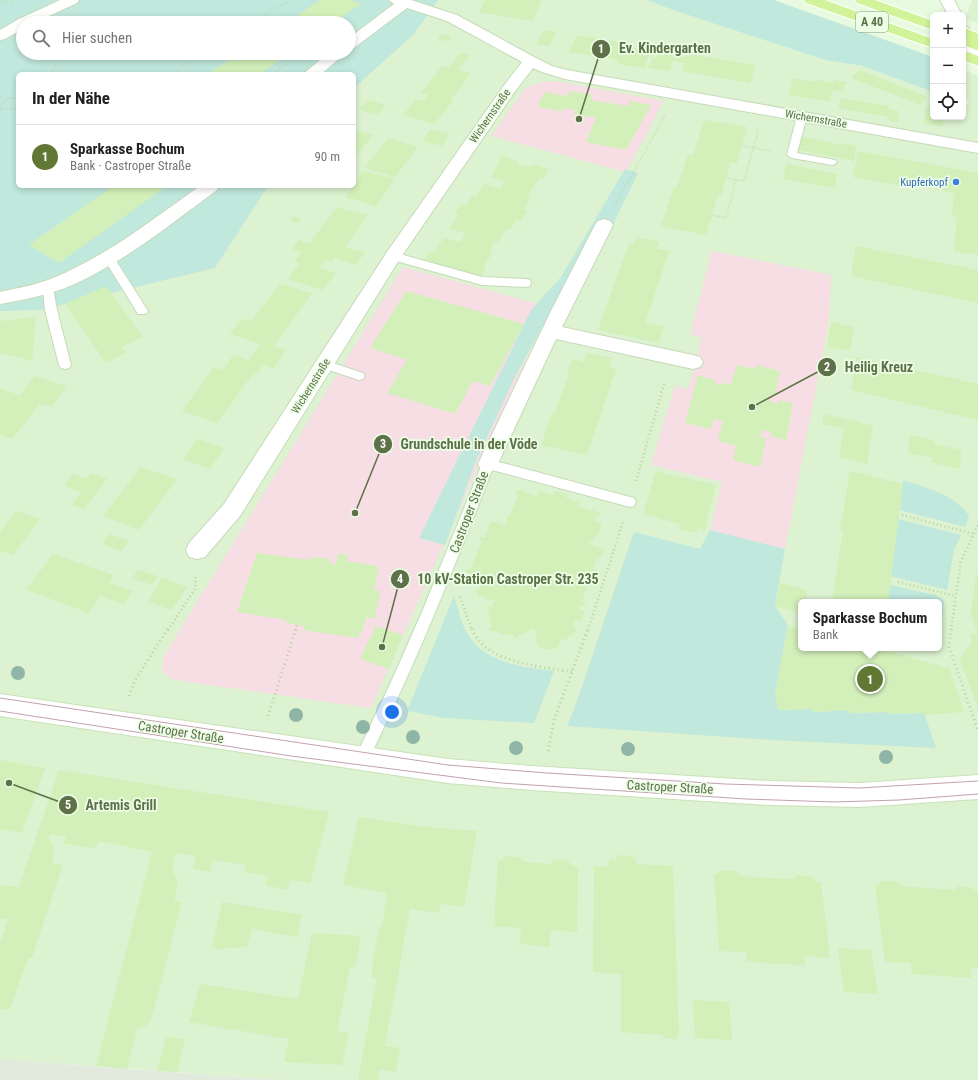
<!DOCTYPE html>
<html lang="de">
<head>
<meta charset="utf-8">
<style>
  :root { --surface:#fff; --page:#f2f2f2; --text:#222; --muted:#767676; --line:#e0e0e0; --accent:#617834 }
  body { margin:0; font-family:"Roboto Condensed",sans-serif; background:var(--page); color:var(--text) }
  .controls { position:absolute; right:12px; top:12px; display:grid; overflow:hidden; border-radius:6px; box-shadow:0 2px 6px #0003 }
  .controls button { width:36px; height:36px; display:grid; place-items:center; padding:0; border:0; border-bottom:1px solid var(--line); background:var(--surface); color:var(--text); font:20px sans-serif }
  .you { position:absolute; left:392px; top:712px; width:14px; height:14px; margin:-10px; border:3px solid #fff; border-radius:50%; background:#1a73e8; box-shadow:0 0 0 6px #1a73e833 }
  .badge { display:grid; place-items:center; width:26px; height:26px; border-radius:50%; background:var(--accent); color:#fff; font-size:13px; font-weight:700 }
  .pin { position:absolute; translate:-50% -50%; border:2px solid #fff; box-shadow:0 1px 4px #0006 }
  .popup { position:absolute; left:798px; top:599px; width:144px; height:52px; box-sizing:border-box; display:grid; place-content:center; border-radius:6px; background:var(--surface); filter:drop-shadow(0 1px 3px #0005); font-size:13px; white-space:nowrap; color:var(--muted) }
  .popup b { font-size:15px; color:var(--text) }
  .popup::after { content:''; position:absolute; left:50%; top:100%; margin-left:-8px; border:8px solid transparent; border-top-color:var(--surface) }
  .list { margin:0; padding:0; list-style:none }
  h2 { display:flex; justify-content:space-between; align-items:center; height:52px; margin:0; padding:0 16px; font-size:17px }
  h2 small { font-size:13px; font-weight:400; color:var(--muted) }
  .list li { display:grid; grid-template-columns:26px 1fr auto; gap:12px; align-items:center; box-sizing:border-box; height:64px; padding:0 16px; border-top:1px solid var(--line) }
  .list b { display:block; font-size:15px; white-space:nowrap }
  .list p { margin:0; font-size:13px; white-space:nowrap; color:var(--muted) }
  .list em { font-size:13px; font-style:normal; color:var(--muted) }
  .icon { flex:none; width:22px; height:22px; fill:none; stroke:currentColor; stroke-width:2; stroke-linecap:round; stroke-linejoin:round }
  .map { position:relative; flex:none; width:978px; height:1080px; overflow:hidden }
  .search { position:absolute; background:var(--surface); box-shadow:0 2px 6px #0003; left:16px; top:16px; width:340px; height:44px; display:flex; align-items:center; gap:10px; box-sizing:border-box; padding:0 14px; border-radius:22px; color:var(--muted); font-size:15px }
  .panel { position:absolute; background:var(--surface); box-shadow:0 2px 6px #0003; left:16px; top:72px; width:340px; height:116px; border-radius:6px }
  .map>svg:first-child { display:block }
</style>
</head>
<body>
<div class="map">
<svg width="978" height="1080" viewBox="0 0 978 1080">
  <rect width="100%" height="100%" fill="#e8fbe1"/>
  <path fill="#dcf2d0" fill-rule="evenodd" d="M0,0h647l26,10 152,50 38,6 70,26v25h30v-14l7,2 -7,-13v-23l15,7v1004h-696l-282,-21zM23,23h326v30h-326zM18,74h336v112h-336zM801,602h138v46h-138z
    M971,0h7v23l-13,-5 7,-17z"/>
  <path fill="#e2eadd" d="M0,1059l127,10 155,11h-282z"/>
  <path fill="#f7dee4" d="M548,81l13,1 103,19 -38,71 -135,-36 33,-46 13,-7z
    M712,251l119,24 -2,45 -44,229 -75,-19 12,-48 -71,-17 24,-79 13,3 14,-51 -12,-4z
    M403,267l146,40 -178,401 -196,-28 -7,-4 -5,-5 -1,-8 2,-7z"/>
  <path fill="#c1e8dd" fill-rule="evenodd" d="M0,0h438l-24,34 -60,54v-14h-336v112h250l-53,82 -175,42 -40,1zM23,23h326v30h-326z
    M647,0h127l159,57v35l-70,-26 -38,-6 -152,-50z
    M625,169l13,4 -26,54 -14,-3 -84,155 -37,80 -32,86 -26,-7 112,-228 30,-33z
    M903,480c26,9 50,13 66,36l-4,11 -65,-17z
    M898,519l63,16 -7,15 -7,40 -56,-14z
    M710,530l75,19 -10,57 13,19 -13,69 5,16 33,-1v3l36,-2 2,3 36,-1 1,2 36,-1 12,35 -163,-8 -206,-14 8,-19 59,-175 66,17z
    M890,585l45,10 9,5 -3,32h-2v-30h-51z
    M454,596c4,11 6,23 11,33 16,34 57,38 89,42l-20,52 -89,-5 -38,-7z"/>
  <path fill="#d3f0ba" d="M320,0h31l10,4 -28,19h-47z
    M485,0h53l4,1 -10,20 -53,-9z
    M544,30l12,2 -7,14 -13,-1z
    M440,35h11l-1,6 -12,-1z
    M577,35l48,8 -1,3 27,5 -7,17 -27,-4 2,-4 -50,-8z
    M240,53h50l-31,21h-51z
    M460,53l10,2 -12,15 13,3 -20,27 2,1 -19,23 -31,-9 13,-16 7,2 5,-6 -7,-2 21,-27 7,2z
    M658,53l29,4 1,-3 68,11 -6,18 -68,-12 3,-8 -12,-2 -3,10 -22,-3 4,-11 4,1z
    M859,70l69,27 -8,8 -69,-27z
    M793,78l19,4 6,-2 16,3v-3l13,2 -3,4 -1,6 -11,-2 -2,12 -41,-7z
    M570,91l23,4 -2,5 37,6 2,-5 21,4 -25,45 -40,-8 10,-24 -22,-4 1,-4 -12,-2 -1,3 -25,-4 7,-15 23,4z
    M841,98l48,8v3l10,2 -1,11 -11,-2 1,-3 -50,-9z
    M368,100l18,5 -9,10 -18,-5z
    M926,107l7,1v9h11l-1,10 -19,-4z
    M704,120l43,7 -10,36 -6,-1 -10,34 -3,-1 -12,40 -45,-9 13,-39h3l11,-33 5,1z
    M431,129l19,5 -8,12 -20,-5z
    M354,130l19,5 -19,24z
    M802,137l41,8 1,-2 12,3 -2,15 -56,-11z
    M388,138l30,9 -23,30 -31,-9z
    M858,151l120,22v82l-24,-4 3,-33 -5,-2 2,-23 -38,-7 -1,2 -62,-11z
    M502,156l16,5 -1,3 13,3 2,-3 17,5 -6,9h-3l-13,18 4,1 -8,13 4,1 -7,10 -4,-1 -6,10 -3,-1 -9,13 -4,-1 -5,9 4,2 -10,15 3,1 -5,9 -57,-17 6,-8 3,1 11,-15 16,4 6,-9 -17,-4 9,-14 -3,-1 7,-10 4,2 6,-10 3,1 9,-13 16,5 5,-8 -14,-4z
    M786,164l51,10 -2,14 -52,-9z
    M364,171l31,8 -19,27 -31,-9z
    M113,186h54l-108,77 -30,-18z
    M337,207l31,8 -23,32 20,5 -9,13 -21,-7 -3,4 -7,-2 -6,8 17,5 -13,17 -35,-11 12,-16 -6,-2 7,-9 -9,-3 7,-9 13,4 2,-2 -3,-1z
    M295,216l7,5 -6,2 -6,-4z
    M637,237l22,5 -2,7 12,2 -24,72 19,4 -5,16 -61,-13 31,-87 5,1z
    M856,246l122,24v33l-127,-27z
    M280,284l32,9 -38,53 12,4 -12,18 -11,-3 -5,8 -6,2 -35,48 -35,-12 32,-44 9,3 10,-15 15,5 13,-16 -31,-10 11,-15 10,2z
    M106,286l37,51 -21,10 4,6 -20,10 -41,-59z
    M406,291l118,33 -34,62 -17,-5 -18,33 -68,-21 20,-33 -37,-12z
    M36,317l-4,44 -32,-8v-32z
    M831,322l23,5 -4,24 -23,-4z
    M587,353l25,5 -3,9 7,2 -29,86 -46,-10 11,-32h3l14,-40h-2l5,-14 12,3z
    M857,357l121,27v36l-127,-30z
    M737,365l18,4 1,-4 24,6 -5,25 -5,-1 -1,6 8,3 1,-4 15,3 -7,37 -16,-4 1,-4 -9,-2 -2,7 6,1 -6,29 -27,-7 3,-14 -18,-5 5,-20 -9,-2 -3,10 -26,-6 13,-48 16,5 3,5 9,-2 5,1z
    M35,376l32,10 -16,21 -11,-3 -28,35 -12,-4v-46l20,6z
    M824,414l21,5 -1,9 2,-9 27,7 -6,38 -28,-7 5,-28 -22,-5z
    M910,435l24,5v4l27,6 -1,19 -28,-6 1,-5 -25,-5z
    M197,439l27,9 -14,21 -27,-10z
    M141,467l36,12 -38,51 -36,-14z
    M656,471l60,14 -11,45 -7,-2 -1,5 -18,-4 1,-5 -37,-10z
    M850,471l53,13 -15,118 -56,-1 11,-70 -3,-1z
    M91,473l16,6 -23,30 -13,-4 11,-13 -18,-6 9,-12 14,5z
    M521,489l3,1 -1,2 14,4 2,-5 14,4 2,-4 12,3 -1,4 14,4 -2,5 15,4 1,-2 3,1 -1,2 5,1 -2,4 -2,-1 -2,5 7,3 -4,12 -3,-1 -2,6 -2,-1 -1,3 -3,-1v2l17,5 -4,10 -3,-1 -4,11 4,1 -2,4 -3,-1 -10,29 4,1 -2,3 -3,-1 -2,5 5,1 -3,10 -5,-2 -2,4h-1l3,8 -3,4 -5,1 -1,4 -6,-1 -3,8 -9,3 -9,-3 -3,-3 -1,-9 2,-4 -6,-1 1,-3 -5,5 -10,3v3l-3,1 -2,-4 -11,-1 -6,-4 -4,2 -3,-3 3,-3 -3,-6 1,-10h-3l2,-4 3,1 3,-7h-7l-6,-5 -1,2 -4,-1 1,-3 -3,-1 1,-3 3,1 5,-12 -11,-4 -1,3 -4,-1 1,-3 -4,-1 2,-4 3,2 12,-29 -3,-1 1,-3 4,1 2,-4 5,-13 15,4 2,-5 -2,-2 1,-3 3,1 8,-21 -2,-1 1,-4 3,1z
    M16,511l24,8 -27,36 -13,-4v-19z
    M109,534l20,7 -7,10 -20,-7z
    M257,553l53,7 1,-3 19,2 -1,4 7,1 2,-11 10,2 -1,6 31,5 -1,4h2l-5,20 7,1 -7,28 -8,-2 -4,15 -2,-1 -2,7 -55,-8 1,-4 -18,-3 1,-3 -50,-8z
    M53,554l61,21 -5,8 24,8 -9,13 -24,-8 -11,17 -63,-23z
    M138,570l20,6 -6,9 -20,-7z
    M976,575h2v134l-18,-50 12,-17 -2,-8h8l-7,-19z
    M162,578l25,9 -15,23 -24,-8z
    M780,583l27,7 -1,12h-5v11l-26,-7z
    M788,625l13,4v19h82l-1,2 67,18 15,44 -40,3v-2l-36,1 -1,-2 -36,1 -2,-3 -36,2v-3l-34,1 -4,-16z
    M376,626l27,9 -14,34 -29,-10z
    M0,760l45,8 -23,65 -22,-4z
    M59,770l270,42 -19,71 -20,-3 -3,10 -22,-5 3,-9 -24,-4 2,-7 -33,-5 -3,12 -17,-3 3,-13 -20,-3 -4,16 6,13 -4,19 8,1 -31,118 -7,7 -7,1 -10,41 -31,-3 56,-214 -53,-11 -3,7 -32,-4 2,-7 -16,-3 -2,3 7,11 -3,16 11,1 -31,93h-4l-18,51h-10v-65l8,-25 -8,-1v-33l19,2z
    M359,817l67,10 51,4 -13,76 -23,-3 -2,9 -29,-4 -25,137 15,2 -4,24 -16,-3 -2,11h-20l19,-102 -6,-1 4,-27 4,-24 3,1 5,-34 -44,-8z
    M619,855l13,1 4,4v4l37,2 6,169 -2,1v3l-14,-1v-3l-42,-3v-58l-28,-2 1,-106 15,1v-7l7,1v-3z
    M505,856l14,1 5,5 27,2 4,-4 13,1 5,5 5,1 -1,65 -27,-2v17l-30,-3 1,-16 -27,-2 4,-66 3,1z
    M722,870l13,1 5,5 28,2 26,1 4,-4 13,1 6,6h4l9,76 -26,-2 1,9 -30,-1 -29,-3v-9l-27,-1 -5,-77h3z
    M882,881h13l6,5 53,4 4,-4 12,1 8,6v75h-8l2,10 -60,-4 -2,-11 -25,-1 -10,-77h3z
    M222,902l80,13 -5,22 -45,-8 -5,18 -25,2 -10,-1z
    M312,933l49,3 -6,31h-5l-13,64 12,2 -7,32 -58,-3 5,-23 -100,-17 11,-38 98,15z
    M838,948l33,2 7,44 -34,-2z
    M693,1000l36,2 3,38 -37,-2z
    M166,1037l19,2 -8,33 -20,-1z"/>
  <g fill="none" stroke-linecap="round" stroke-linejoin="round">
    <g stroke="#c6dab9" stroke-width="2">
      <path id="service" d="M802,113l5,3 -10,37 38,7 2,2 -2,2 -3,1 -40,-7 -5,-3 10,-39z
        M393,252l89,25 44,2 4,1 1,3 -1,3 -4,1 -44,-2 -93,-26 -1,-3 1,-3z
        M109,255l4,1 33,52 2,3 -2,3h-8l-34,-55 1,-3z
        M48,284l4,1 1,3 4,22 14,55 -2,3 -4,1 -4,-1 -2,-3 -14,-55 -2,-22 1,-3z
        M324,360l39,13 2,3 -2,3 -4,1 -39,-13 -2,-3 2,-3z
        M488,459l142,38 4,1 2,4 -2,4 -4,1 -138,-37c-38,99 -78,197 -125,293l-5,2 -5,-2 -2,-5 36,-76 31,-70 60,-148 2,-3z"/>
    </g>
    <g stroke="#c6dab9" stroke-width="2">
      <path id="minor" d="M60,0h19l-2,3 -43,20h-11v6l-18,10 -5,1v-10l17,-10z
        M389,0h22l46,15 79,43 16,8 15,4 411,73v10l-413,-74 -23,-7 -9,-4 -17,22 -117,170 -159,256 -35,41 -8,2 -8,-2 -3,-7 3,-7 35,-39 163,-252 118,-168 17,-22 -75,-41 -40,-13 -53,40 -5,1v-11l45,-34z
        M329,53h17l-25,21h-18z
        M200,186h19l-2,4c-48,35 -96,75 -152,98 -21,8 -43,12 -65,16v-12c18,-4 36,-7 53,-14 54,-22 100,-59 147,-92z
        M604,219l6,2 3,4 -51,102 131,28 7,2 3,5 -3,5 -7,2 -137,-30 -61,131 -7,2 -7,-2 -3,-6 72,-151 45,-88 3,-4z"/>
    </g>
    <g stroke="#c6dab9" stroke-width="2">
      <path id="tertiary" d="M940,0h14l8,15h-14z
        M963,26l5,1 10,18v19l-5,-2 -10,-18z"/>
    </g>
    <g stroke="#cae1b9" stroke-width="2">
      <path id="secondary" d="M0,694l448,65 84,7 237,15 91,2 118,-8v24l-118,8 -91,-2 -237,-15 -84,-7 -448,-67z"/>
    </g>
    <g stroke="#fff" stroke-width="2">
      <path id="motorway" d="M804,0h21l108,39v9l-127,-45z
        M855,0h20l58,21v9l-76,-27z
        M963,50l15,6v10l-15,-6z"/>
    </g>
    <path stroke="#b8d49e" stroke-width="2" stroke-dasharray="0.5 2" stroke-linecap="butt" d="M0,1l14,2
      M250,23l40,-23
      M274,63l8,5
      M52,74l8,-21
      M173,74l27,-21
      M273,74l18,-13
      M0,107l8,-9h10
      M0,109h18
      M742,146l29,5
      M726,178l10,2
      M615,205l51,-91
      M712,215l14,3 10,-38 8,1 14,-50"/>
    <path stroke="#b8d49e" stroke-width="2.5" stroke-dasharray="1 3" stroke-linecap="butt" d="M636,481l29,-100
      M902,515l72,19
      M898,582l58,14
      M460,597l12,33
      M168,630l27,-41 1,-15
      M295,630l2,-5
      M588,630l35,-108
      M951,630l10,-69 17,-36"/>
    <path stroke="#b8d49e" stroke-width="3" stroke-dasharray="1 3.5" stroke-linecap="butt" d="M472,629c12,34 71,38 101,43
      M951,629l-2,18 29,84
      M129,696l6,-16 33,-51
      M268,716l28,-87
      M548,751l6,-31 34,-91"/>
    <use href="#service" fill="#fff" fill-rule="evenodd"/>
    <use href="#minor" fill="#fff" fill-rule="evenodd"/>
    <use href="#tertiary" fill="#fff" fill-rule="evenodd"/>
    <use href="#secondary" fill="#fff" fill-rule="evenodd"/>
    <use href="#motorway" fill="#d1f49a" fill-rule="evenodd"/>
    <path stroke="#c3a1ad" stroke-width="1" d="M0,698l448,67 99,8 178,11 134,4 119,-7
      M0,711l291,45 210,27 245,16 88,3 65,-2 79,-6"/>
    <g stroke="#fff" stroke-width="18" stroke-linecap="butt">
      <path id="motorway-bridge" d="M963,36l15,6"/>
    </g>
    <use href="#motorway-bridge" stroke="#d1f49a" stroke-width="16"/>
  </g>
  <g fill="#8eb5a5">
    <circle cx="18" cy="673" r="7"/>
    <circle cx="296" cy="715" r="7"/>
    <circle cx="363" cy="727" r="7"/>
    <circle cx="413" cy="737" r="7"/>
    <circle cx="516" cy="748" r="7"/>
    <circle cx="628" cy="749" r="7"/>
    <circle cx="886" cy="757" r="7"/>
  </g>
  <circle fill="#3f7fe0" stroke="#edfee7" stroke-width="1.5" cx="956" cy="182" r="4"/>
  <g text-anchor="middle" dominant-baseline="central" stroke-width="3.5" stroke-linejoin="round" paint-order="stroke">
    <g font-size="11" fill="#5e7149" stroke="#edfee7">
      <text transform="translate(490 116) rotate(-55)">Wichernstraße</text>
      <text transform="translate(816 119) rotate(10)">Wichernstraße</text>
      <text transform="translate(311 386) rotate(-58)">Wichernstraße</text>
    </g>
    <g font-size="11" fill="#366cbe" stroke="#edfee7" text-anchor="end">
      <text x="948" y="182">Kupferkopf</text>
    </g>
    <rect fill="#edfee7" stroke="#899b78" stroke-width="1" x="856" y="12" width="32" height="20" rx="3"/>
    <g font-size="12" font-weight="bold" fill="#5e7149">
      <text x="872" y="22">A 40</text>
    </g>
    <g font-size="13" fill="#5e7149" stroke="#edfee7">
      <text transform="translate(469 512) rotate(-69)">Castroper Straße</text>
      <text transform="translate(181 732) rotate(9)">Castroper Straße</text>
      <text transform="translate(670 787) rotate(3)">Castroper Straße</text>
    </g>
  </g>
  <path fill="none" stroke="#5e7149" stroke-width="1.5" d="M579 119L601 49M752 407L827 367M355 513L383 444M382 647L400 579M9 783L68 805"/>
  <g fill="#5e7149" stroke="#edfee7" stroke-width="1.5">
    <circle cx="579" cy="119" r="4"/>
    <circle cx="752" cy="407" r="4"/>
    <circle cx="355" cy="513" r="4"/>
    <circle cx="382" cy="647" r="4"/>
    <circle cx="9" cy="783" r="4"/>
    <circle cx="601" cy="49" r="10"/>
    <circle cx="827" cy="367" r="10"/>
    <circle cx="383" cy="444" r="10"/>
    <circle cx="400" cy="579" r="10"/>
    <circle cx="68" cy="805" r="10"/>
  </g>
  <g font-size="12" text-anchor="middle" font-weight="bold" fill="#fff">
    <text x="601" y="53">1</text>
    <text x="827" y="371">2</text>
    <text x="383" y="448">3</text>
    <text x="400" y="583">4</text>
    <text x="68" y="809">5</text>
  </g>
  <g font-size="14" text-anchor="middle" font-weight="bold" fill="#5e7149" stroke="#edfee7" stroke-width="3.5" stroke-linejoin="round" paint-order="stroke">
    <text x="665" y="53">Ev. Kindergarten</text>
    <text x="879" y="372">Heilig Kreuz</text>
    <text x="469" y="449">Grundschule in der Vöde</text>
    <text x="508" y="584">10 kV-Station Castroper Str. 235</text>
    <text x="121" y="810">Artemis Grill</text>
  </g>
</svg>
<div class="controls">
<button>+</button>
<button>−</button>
<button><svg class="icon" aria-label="locate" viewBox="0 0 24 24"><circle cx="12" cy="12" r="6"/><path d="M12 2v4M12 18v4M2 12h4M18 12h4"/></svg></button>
</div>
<div class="you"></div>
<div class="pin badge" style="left:870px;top:679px">1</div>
<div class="popup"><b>Sparkasse Bochum</b>Bank</div>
<div class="search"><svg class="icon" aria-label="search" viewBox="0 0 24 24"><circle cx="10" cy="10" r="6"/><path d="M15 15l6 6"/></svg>Hier suchen</div>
<section class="panel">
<h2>In der Nähe<small></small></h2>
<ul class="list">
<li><span class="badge">1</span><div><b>Sparkasse Bochum</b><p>Bank · Castroper Straße</p></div><em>90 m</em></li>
</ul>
</section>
</div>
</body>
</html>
